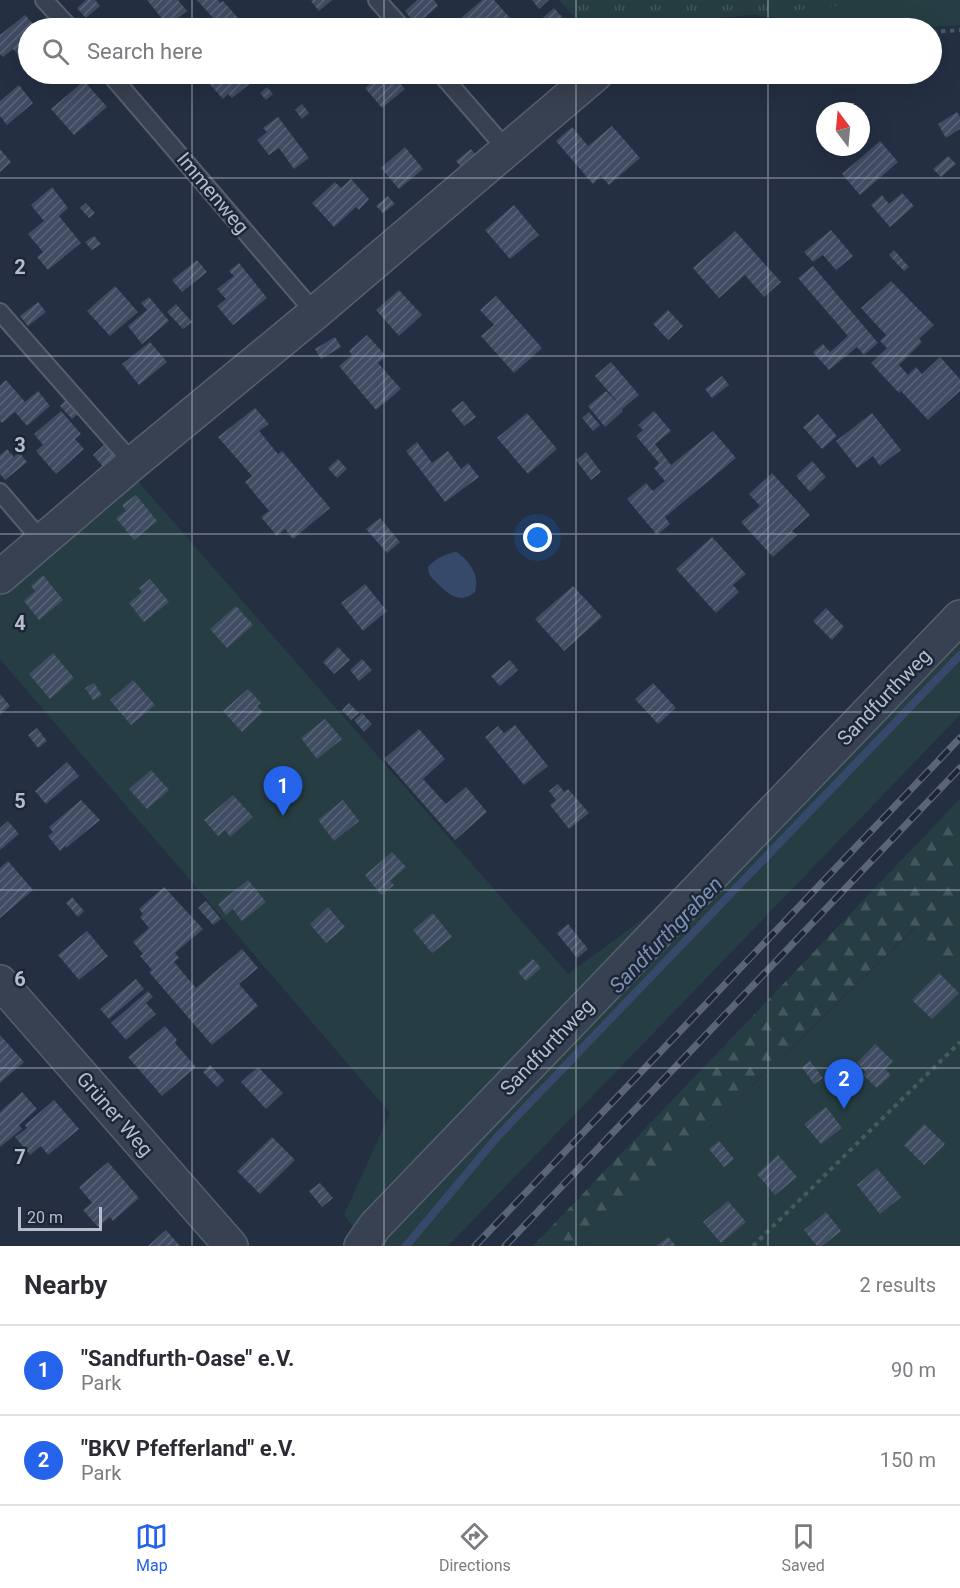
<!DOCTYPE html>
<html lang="en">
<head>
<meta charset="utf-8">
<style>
  :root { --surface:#fff; --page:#f7f7f7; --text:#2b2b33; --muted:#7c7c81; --line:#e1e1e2; --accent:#2563eb }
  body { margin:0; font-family:Roboto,sans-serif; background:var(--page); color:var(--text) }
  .compass { position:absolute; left:816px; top:102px; width:54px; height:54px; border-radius:50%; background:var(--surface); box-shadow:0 6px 24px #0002; rotate:344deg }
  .scale { position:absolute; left:18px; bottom:15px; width:84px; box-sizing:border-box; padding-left:6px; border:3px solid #b5bdcc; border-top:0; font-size:16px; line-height:21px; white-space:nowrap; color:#b5bdcc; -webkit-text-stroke:4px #1d2637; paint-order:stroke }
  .you { position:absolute; left:538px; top:538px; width:21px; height:21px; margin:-15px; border:4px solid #fff; border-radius:50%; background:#1a73e8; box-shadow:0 0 0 9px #1a73e833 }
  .badge { display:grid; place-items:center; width:39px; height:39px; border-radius:50%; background:var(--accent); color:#fff; font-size:20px; font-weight:700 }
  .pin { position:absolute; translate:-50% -50px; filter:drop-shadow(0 2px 3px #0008) }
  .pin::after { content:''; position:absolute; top:32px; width:21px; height:18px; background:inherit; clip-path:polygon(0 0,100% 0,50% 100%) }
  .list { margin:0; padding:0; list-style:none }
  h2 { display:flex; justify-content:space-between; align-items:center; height:78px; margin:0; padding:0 24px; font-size:26px }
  h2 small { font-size:20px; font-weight:400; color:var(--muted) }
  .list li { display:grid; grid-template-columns:39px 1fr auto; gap:18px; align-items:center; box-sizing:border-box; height:90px; padding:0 24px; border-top:2px solid var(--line) }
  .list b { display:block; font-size:22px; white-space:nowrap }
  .list p { margin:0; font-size:20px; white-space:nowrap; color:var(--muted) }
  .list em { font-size:20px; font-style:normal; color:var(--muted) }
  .icon { flex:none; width:33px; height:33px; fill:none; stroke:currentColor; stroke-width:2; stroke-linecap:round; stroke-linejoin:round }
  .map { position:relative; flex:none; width:960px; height:1246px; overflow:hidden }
  .search { position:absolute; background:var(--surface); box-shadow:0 6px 24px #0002; left:18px; right:18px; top:18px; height:66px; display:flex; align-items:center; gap:15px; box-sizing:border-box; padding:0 21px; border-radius:33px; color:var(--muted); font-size:22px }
  .sheet { height:258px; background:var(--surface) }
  nav { display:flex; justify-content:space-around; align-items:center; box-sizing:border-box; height:84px; border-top:2px solid var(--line); background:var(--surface); font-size:16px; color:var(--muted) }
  nav a { display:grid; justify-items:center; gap:3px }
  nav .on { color:var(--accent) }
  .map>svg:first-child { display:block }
</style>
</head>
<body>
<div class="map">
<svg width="960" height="1246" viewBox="0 0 960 1246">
  <defs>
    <pattern id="forest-firs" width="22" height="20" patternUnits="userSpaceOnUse" patternTransform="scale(1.5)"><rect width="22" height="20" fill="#263e43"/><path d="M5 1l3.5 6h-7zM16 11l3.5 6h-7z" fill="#43585d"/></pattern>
    <pattern id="park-tufts" width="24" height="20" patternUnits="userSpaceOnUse" patternTransform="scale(1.5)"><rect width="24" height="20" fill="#263e43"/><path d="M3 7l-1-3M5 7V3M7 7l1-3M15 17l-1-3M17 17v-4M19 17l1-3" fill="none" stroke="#43585d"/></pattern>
    <pattern id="building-hatch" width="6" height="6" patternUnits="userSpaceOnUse" patternTransform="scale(1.5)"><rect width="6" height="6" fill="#404c62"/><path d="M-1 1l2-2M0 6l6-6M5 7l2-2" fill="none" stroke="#596477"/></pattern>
  </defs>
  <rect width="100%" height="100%" fill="#242f42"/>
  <path fill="#263e43" d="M559,0h401v25l-61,3h-39l-171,-21 -54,21h-52z
    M136,479l432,495 110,-81 -319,340 -15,-18 46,-102 -390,-454v-66z
    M960,629v86l-512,531h-78z
    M915,928l45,44v274h-373z"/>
  <path fill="url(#forest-firs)" d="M960,799v173l-46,-44 -327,318h-54z"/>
  <path fill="url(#park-tufts)" d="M565,0h328l-230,24 -7,4h-67z"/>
  <path fill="#37496a" d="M456,552c14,8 24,25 19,40 -15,13 -27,2 -38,-9 -5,-5 -9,-8 -9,-16 8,-9 17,-13 28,-15z"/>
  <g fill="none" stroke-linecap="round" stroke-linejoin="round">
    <path stroke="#37496a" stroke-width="8" d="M406,1246l92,-110 462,-481"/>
  </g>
  <path fill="url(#building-hatch)" d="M86,0h9l5,6 -14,12 -9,-10z
    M147,0h31l9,11 -19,15z
    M197,0h21l2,3 3,-2 15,17 -12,10h-4z
    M313,0h19l-13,11 -8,-10z
    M417,0h17l4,6 -22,19 -11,-14z
    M482,0h12l23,26 -3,2h-56l-4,-4z
    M532,0h17l-10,9z
    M554,8l9,10 -12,10h-20z
    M25,15l12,13h-9v25l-7,5 -8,-9 -10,8 -3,-3v-19z
    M375,20l7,8h-18z
    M214,74h28l9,9 -19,15 -4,-4 -5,5 -17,-19z
    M265,74h13l3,3 -7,7z
    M370,74h22l13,15 -23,19 -17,-20 10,-8z
    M84,81l23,26 -33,28 -23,-26z
    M19,85l14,18 -26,22 -7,-9v-15z
    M267,87l6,7 -7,6 -6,-7z
    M302,104l7,9 -7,6 -7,-9z
    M957,112l3,5v12l-14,9 -8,-14z
    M278,117l31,41 -15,11 -15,-21 -10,7 -12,-15 10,-8 -4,-4z
    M612,126l28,32 -31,27 -8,-9 -8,8 -37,-43 16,-14 16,19z
    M880,141l18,21 -38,33 -18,-21z
    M405,147l18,22 -24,20 -18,-21z
    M0,149l11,13 -11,10z
    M471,149l6,8 -15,11 -6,-7z
    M948,156l8,8 -15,13 -8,-8z
    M351,179l18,20 -10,11 -3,-3 -22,20 -22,-24 23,-21 6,6z
    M52,187l16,21 -9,8 22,27 -33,27 -11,-13 6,-5 -15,-18 16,-13 -13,-16z
    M902,193l12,13 -24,21 -19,-22 11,-10 7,9z
    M388,196l7,8 -12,9 -7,-7z
    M86,203l9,10 -6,5 -9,-10z
    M514,205l25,30 -29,24 -25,-29z
    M831,230l22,26 -17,14 -13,-15 -10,7 -9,-10z
    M735,231l46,51 -17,15 -19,-22 -26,23 -26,-30z
    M94,236l7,8 -9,6 -7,-8z
    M894,250l15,17 -5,4 -15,-16z
    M197,260l10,12 -25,20 -10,-12z
    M239,263l28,35 -34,27 -16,-19 9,-7 -9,-10 17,-13 -5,-5z
    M813,266l65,77 -14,12 -7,-8 -28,23 -16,-18 10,-8 7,8 18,-16 -50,-58z
    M891,281l43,44 -15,14 3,3 -23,23 9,10 8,-8 6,7 18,-17 20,22v12l-32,29 -26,-28 -1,-1 -2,2 -28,-30 16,-15 -7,-7 6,-6 -25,-27z
    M115,286l23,26 -28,24 -23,-25z
    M399,290l23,25 -23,21 -23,-26z
    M496,296l46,52 -28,25 -33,-37 13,-11 -14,-15z
    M149,297l20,24 -27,23 -14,-18 19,-16 -6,-7z
    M38,302l8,10 -18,14 -8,-10z
    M176,304l16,18 -9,7 -16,-17z
    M668,310l15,16 -15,14 -15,-16z
    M367,335l19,21 -8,7 23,26 -25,21 -37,-44 13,-11 -3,-4z
    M335,337l6,10 -20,12 -6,-10z
    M150,342l17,20 -28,23 -17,-21z
    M611,362l28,33 -17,14 1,2 -18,16 -17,-21 18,-15 14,14 -25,-29z
    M722,376l7,9 -17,13 -7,-9z
    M6,380l19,22 13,-11 12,15 -23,20 -12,-14 -13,11 -2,-2v-35z
    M66,400l12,14 -6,5 -12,-13z
    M463,401l13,16 -12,9 -13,-16z
    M255,408l14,16 -10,7 19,23 4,-3 48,57 -37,31 -8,-10 -8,7 -16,-19 8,-6 -24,-29 7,-6 -34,-39z
    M61,411l20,23 -6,5 9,10 -28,25 -20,-23 7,-6 -9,-11z
    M654,411l17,20 -16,13 16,21 42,-34 23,27 -71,59 5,7 -13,11 -30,-36 19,-16 7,8 12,-10 -11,-13 5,-5 -23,-27 7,-6 -5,-5z
    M589,412l11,13 -7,6 -11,-13z
    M527,413l30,36 -29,25 -31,-36z
    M872,413l29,37 -21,16 -7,-10 -16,12 -21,-27z
    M818,414l19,22 -15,13 -19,-22z
    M417,442l15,21 16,-12 13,18 7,-6 11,14 -34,25 -39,-51z
    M104,445l13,14 -12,10 -12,-14z
    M7,449l7,8 5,-5 8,10 -22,18 -5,-6v-19z
    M586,452l15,20 -10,8 -15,-20z
    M338,459l9,10 -10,9 -9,-10z
    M812,461l14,16 -16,15 -14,-16z
    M772,473l38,42 -18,16 5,4 -24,22 -32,-35 19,-16 -11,-12z
    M136,495l21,26 -23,19 -18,-22 10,-7 -4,-6z
    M380,518l20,24 -13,11 -21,-24z
    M712,537l34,37 -13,11 6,7 -23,21 -40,-44z
    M43,575l20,25 -24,20 -15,-19 11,-10 -4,-5z
    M150,579l19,23 -25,20 -15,-19 13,-11 -3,-4z
    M365,584l22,27 -24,20 -22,-28z
    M573,586l29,31 -38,34 -29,-32z
    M236,606l17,19 -26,23 -17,-19z
    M826,608l18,19 -12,13 -19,-19z
    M338,647l12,13 -16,14 -11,-12z
    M53,653l21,25 -24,21 -21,-25z
    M362,659l10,11 -13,11 -9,-11z
    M510,660l8,10 -18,16 -9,-10z
    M133,680l22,25 -24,20 -21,-25z
    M94,683l8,12 -9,5 -8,-12z
    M653,683l23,25 -18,16 -23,-25z
    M248,689l13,14 -4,3 6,6 -21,20 -19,-21z
    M0,694l10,12 -10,9z
    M349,703l10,10 -8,7 -9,-10z
    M362,713l10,11 -8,8 -10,-12z
    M325,719l17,20 -25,20 -16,-21z
    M515,725l33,41 -24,19 -39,-48 13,-11 6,7z
    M37,728l10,13 -9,7 -10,-13z
    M419,729l26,30 -22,20 23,25 20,-17 21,25 -32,28 -71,-81z
    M67,762l12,14 -33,28 -11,-13z
    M151,770l18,20 -22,19 -18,-20z
    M558,784l6,8 4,-3 21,24 -20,16 -19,-24 6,-5 -7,-9z
    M233,795l20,22 -23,20 -5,-7 -7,6 -14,-16z
    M81,800l19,20 -34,28 -1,-2 -5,5 -12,-15 5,-4 -4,-5z
    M343,800l16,21 -25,20 -16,-21z
    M8,821l11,13 -19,16v-22z
    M392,852l14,15 -16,14 4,4 -13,10 -16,-20z
    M8,861l25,29 -33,28v-50z
    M248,880l18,22 -24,19 -9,-12 -7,6 -8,-11z
    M164,887l39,42 -28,24 4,5 -5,4 22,26 46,-39 16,19 -19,16 19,22 -46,39 -63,-73 3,-2 -12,-14 3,-2 -10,-12 16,-14 -9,-11 3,-3 -4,-5z
    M72,897l12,14 -6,6 -12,-14z
    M206,901l15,18 -8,6 -15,-17z
    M328,907l17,20 -19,16 -16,-19z
    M433,913l19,24 -20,16 -19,-23z
    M568,924l20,25 -11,9 -20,-25z
    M87,931l21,25 -29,24 -21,-25z
    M533,959l8,9 -15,13 -8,-9z
    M939,973l20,20 -27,26 -20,-19z
    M136,979l8,10 -35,30 -9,-10z
    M148,991l5,6 -7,6 10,11 -30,26 -15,-17z
    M165,1026l12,14 -2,3 21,24 -34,29 -34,-39z
    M0,1035l24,27 -24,21z
    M875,1044l18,17 -8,8 6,6 -14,13 -14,-13 3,-3 -9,-9z
    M810,1061l13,17 -9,6 -12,-17z
    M210,1065l14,15 -7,7 -14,-15z
    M258,1067l25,26 -17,16 -25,-27z
    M22,1092l15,17 -18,16 3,4 -22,18v-35z
    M54,1100l25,29 -31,26 -7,-9 -11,9 -15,-18 12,-9 -2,-3z
    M826,1107l16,21 -21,16 -17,-20z
    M924,1124l21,20 -21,21 -20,-20z
    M272,1137l23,23 -35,34 -23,-23z
    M719,1141l15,18 -10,8 -15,-18z
    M778,1155l19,22 -22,18 -18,-21z
    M108,1162l31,36 -26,23 -3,-4 -12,10 -15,-17 9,-7 -13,-16z
    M877,1168l24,29 -21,17 -23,-29z
    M320,1183l13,15 -11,9 -13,-16z
    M728,1201l18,21 -25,21 -18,-21z
    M826,1212l15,19 -19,15h-5l-13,-16z
    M166,1230l14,16h-32z
    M668,1237l8,9h-20z"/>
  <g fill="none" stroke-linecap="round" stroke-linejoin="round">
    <g stroke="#565f6f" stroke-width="20">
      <path id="service" d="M44,0l26,28
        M377,0l25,28
        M110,74l205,239
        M441,74l66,76
        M0,312l133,151
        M0,492l42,49"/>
    </g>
    <g stroke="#565f6f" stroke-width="36">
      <path id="minor" d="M0,577l133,-114 182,-150 281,-239
        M0,982l231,264
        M361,1246l14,-20 585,-609"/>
    </g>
    <path stroke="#445b5f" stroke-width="4" stroke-dasharray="4.5 4.5" stroke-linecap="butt" d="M655,28l8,-4 96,1 32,3
      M932,32l28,-2
      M753,1246l207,-204"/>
    <use href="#service" stroke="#384151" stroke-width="16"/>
    <use href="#minor" stroke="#384151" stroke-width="33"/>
    <g stroke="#5a6579" stroke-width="7">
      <path id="rail" d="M475,1246l485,-508
        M505,1246l455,-478"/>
    </g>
    <use href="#rail" stroke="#1d2637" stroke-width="4.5" stroke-dasharray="14" stroke-linecap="butt"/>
  </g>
  <path fill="none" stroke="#b5bdcc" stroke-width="1.5" stroke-opacity="0.55" d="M192,0v28M384,0v28M576,0v28M768,0v28M192,74v1172M384,74v1172M576,74v1172M768,74v1172M0,178h960M0,356h960M0,534h960M0,712h960M0,890h960M0,1068h960"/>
  <g text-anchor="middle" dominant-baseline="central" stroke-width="5" stroke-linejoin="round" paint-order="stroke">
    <g font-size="20" fill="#b5bdcc" stroke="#1d2637">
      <text transform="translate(213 193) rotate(50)">Immenweg</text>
      <text transform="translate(884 697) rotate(-46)">Sandfurthweg</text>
      <text transform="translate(547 1047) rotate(-46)">Sandfurthweg</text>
      <text transform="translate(115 1114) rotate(49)">Grüner Weg</text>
    </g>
    <g font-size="21" font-style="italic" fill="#7c90b4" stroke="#1d2637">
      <text transform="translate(666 935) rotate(-46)">Sandfurthgraben</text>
    </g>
  </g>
  <g font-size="20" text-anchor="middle" font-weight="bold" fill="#b5bdcc" stroke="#1d2637" stroke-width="5" stroke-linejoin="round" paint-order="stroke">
    <text x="20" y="274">2</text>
    <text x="20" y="452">3</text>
    <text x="20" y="630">4</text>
    <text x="20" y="808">5</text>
    <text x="20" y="986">6</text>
    <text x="20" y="1164">7</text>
  </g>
</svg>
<svg class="compass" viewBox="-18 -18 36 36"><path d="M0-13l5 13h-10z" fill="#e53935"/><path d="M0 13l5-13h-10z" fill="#7c7c81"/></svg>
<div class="scale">20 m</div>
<div class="you"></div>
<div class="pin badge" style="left:283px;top:816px">1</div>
<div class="pin badge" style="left:844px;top:1109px">2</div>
<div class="search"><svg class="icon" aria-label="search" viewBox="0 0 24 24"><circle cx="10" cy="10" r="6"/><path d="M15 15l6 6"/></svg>Search here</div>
</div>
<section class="sheet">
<h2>Nearby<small>2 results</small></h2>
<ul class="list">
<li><span class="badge">1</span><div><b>&quot;Sandfurth-Oase&quot; e.V.</b><p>Park</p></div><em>90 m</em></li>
<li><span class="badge">2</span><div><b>&quot;BKV Pfefferland&quot; e.V.</b><p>Park</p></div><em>150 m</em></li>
</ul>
</section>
<nav>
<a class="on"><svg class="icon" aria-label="map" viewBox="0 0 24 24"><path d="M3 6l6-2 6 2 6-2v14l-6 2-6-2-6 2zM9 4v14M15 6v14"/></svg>Map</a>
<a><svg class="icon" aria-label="directions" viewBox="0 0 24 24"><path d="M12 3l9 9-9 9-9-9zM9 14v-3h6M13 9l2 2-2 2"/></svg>Directions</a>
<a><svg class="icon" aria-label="saved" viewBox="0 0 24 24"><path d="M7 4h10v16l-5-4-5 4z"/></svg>Saved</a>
</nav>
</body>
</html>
